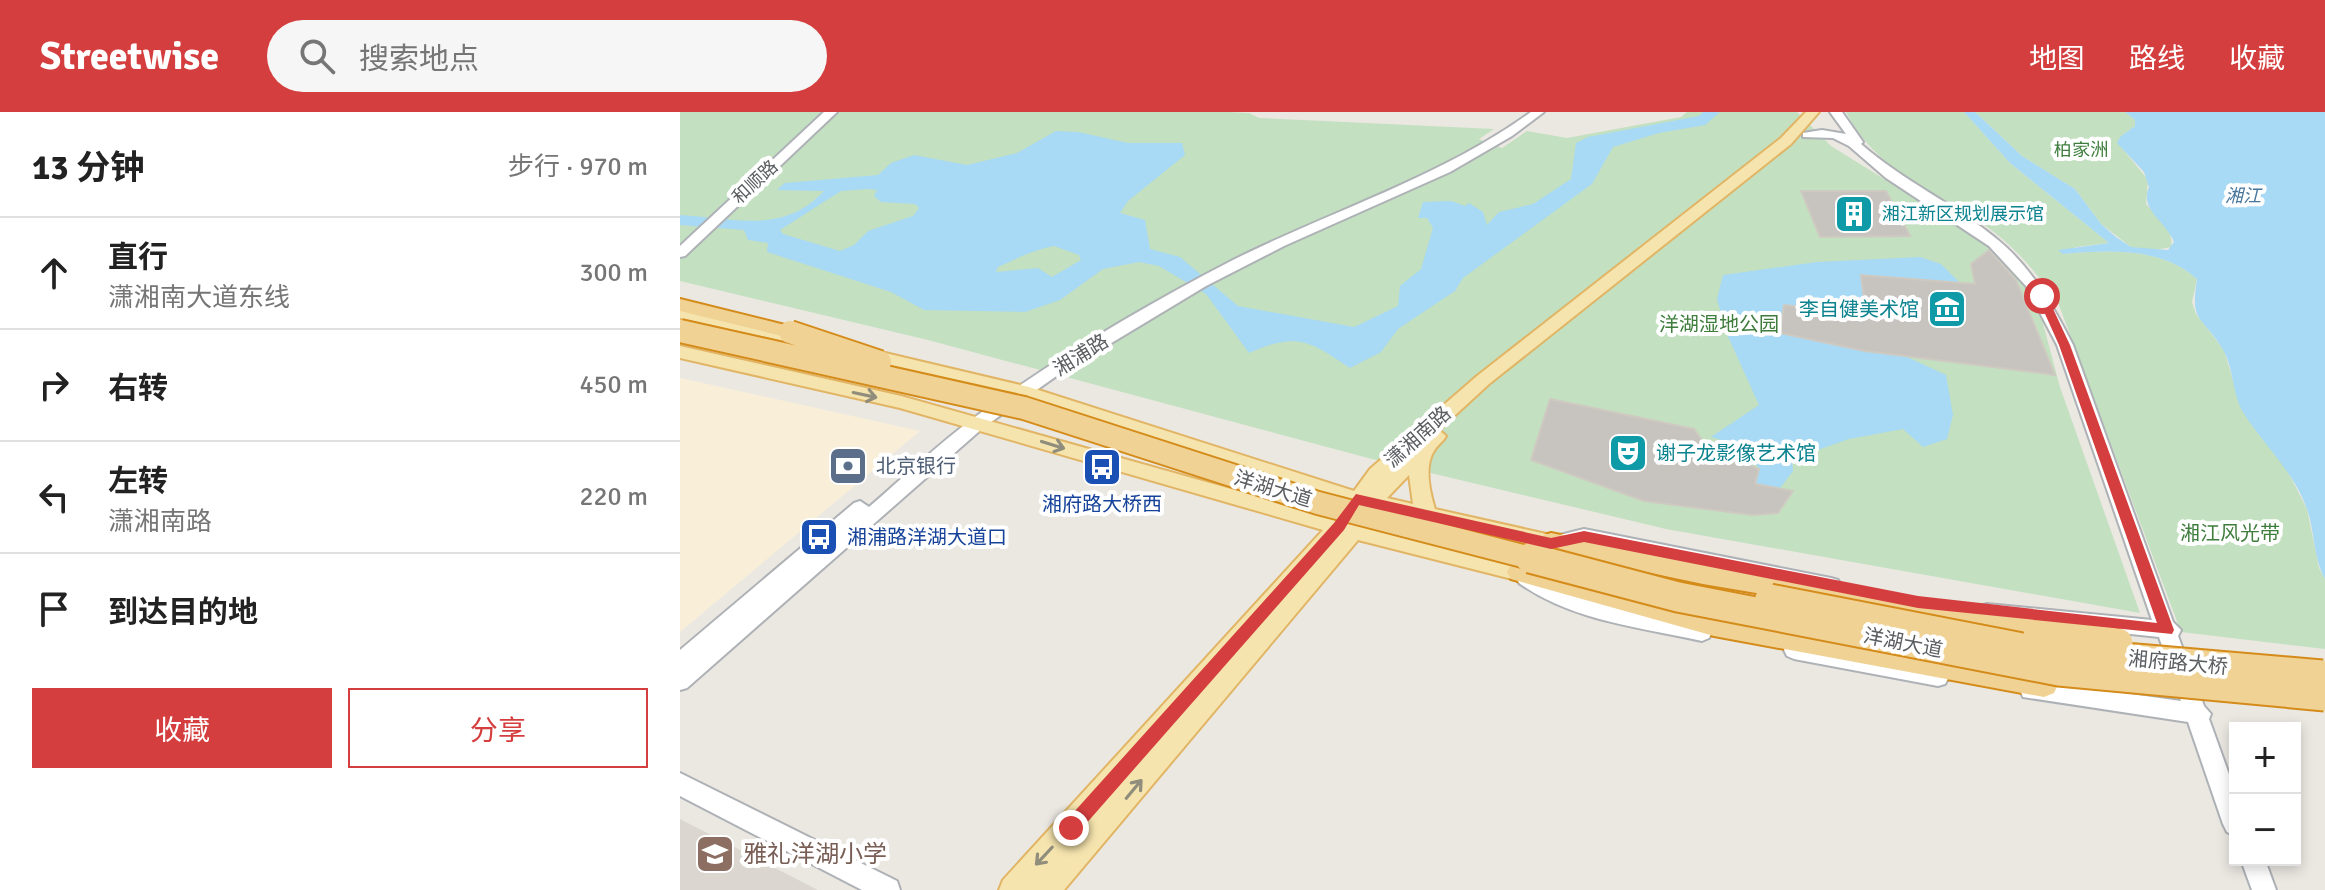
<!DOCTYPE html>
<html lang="zh">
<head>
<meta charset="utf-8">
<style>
  :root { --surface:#fff; --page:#f6f6f6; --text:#222; --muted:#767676; --line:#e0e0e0; --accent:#d53e3e }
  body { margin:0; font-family:Signika,"Noto Sans SC",sans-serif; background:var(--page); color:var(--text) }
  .controls { position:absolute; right:24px; bottom:24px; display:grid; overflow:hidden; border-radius:0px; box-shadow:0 4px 12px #0003 }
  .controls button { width:72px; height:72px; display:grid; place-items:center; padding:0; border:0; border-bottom:2px solid var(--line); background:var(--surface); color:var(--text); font:40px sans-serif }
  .stop { position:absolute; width:24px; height:24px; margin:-18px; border:6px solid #d53e3e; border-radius:50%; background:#fff }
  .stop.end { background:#d53e3e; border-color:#fff; box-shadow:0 2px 8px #0008 }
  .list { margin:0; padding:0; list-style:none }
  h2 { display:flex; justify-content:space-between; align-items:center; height:104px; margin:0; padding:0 32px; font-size:34px }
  h2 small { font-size:26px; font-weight:400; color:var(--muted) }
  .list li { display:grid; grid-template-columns:52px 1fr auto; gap:24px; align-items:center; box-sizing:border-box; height:112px; padding:0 32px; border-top:2px solid var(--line) }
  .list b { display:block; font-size:30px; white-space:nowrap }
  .list p { margin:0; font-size:26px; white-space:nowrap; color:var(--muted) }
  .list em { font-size:26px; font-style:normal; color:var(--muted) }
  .actions { display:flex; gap:16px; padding:24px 32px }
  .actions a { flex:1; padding:18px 0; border:2px solid var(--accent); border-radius:0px; text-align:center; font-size:28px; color:var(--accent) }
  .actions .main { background:var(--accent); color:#fff }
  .icon { flex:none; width:44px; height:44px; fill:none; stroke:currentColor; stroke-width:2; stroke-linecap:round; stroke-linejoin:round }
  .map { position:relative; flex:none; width:1645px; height:778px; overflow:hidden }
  header { display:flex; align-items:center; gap:48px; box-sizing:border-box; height:112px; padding:0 40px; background:var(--accent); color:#fff }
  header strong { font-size:38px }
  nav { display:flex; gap:44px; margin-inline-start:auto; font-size:28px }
  .search { width:560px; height:72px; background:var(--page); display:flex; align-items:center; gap:20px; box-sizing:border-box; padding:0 28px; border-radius:44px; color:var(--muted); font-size:30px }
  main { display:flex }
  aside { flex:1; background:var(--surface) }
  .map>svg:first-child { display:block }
</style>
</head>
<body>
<header>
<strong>Streetwise</strong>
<div class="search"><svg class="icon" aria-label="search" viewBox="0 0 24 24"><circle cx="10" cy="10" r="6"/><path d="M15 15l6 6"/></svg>搜索地点</div>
<nav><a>地图</a><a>路线</a><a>收藏</a></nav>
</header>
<main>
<aside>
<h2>13 分钟<small>步行 · 970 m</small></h2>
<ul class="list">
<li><svg class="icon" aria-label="ahead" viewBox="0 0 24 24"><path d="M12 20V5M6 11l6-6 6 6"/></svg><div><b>直行</b><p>潇湘南大道东线</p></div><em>300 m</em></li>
<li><svg class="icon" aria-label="right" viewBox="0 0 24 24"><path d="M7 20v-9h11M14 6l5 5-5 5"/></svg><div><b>右转</b></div><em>450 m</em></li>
<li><svg class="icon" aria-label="left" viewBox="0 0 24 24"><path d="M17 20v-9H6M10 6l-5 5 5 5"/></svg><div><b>左转</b><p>潇湘南路</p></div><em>220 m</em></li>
<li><svg class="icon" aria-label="arrive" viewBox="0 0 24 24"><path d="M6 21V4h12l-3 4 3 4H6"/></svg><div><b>到达目的地</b></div></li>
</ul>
<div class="actions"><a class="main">收藏</a><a>分享</a></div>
</aside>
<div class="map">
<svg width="1645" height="778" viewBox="0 0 1645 778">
  <rect width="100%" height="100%" fill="#ebe8e2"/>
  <path fill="#f9efd9" d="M0,266l240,53 -240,201z"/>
  <path fill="#dbd7d0" d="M0,707l138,71h-138z"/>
  <path fill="#c3e0c1" d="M0,0h548l21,1 10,5 235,11 -15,10 23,9 25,-17 40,7 114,-21 6,-5h110l34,34 158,98 48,57 23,86 80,226 -474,-84 -298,-71 -440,-118 -248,-59z
    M1166,0h118l46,51 99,80 -33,4 -13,7c45,-4 99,-7 134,25l-5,23 4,12 28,36 18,60 42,54 23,45 12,59 6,11v70l-144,-17 -122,-327c-21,-31 -44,-59 -76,-81 -53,-37 -105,-51 -137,-112z
    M1295,0h150l10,8v6l-15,11 -2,6 30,37 -2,24 24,27 2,16 -24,4 -17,-4 -30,-23 -26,-35 -53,-33z"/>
  <path fill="#a8d9f5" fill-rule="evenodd" d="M1023,0h17l-15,13 -46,8 -46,14 -21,37 -129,94 -8,13 -57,38 -17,23 -31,16c-41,-28 -54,-36 -101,-15l-43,-59 -47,-28 -20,-4 -36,7 -43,31 -35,12 -101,-2 -33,-18 -124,-40 1,-9 -20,-3 -4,-10 -64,-5v-10c54,3 103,20 144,-24l-47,-1 8,-7 93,-8 13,-12 23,-8 53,10 50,-12 39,-22 22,1 50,11h54l3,12 -57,46 -8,12 25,7 5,29 30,8 58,49 116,21 44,-21 2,-20 21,-17 12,-41 -6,-10h-9l5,-16 28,-1 14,5 4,-3 14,9 4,13 12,-13 34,-8 38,-25 5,-36 12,-6 111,-21zM187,77l10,1 -3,6 7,6 34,2 4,4 -6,8 -45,15 -14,14 -14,6 -57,-17 -3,-4 61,-39zM374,134l25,9 2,5 -29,17 -14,-9 -42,4 2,-5c18,-8 37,-18 56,-21z
    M1284,0h11l47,44 53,33 26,35 15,13 15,10 37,3 6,-8c-8,-21 -35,-32 -25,-55l-5,-15 -27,-29 3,-6 15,-11v-6l-10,-8h200v467c-12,-22 -10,-47 -18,-70 -14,-39 -43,-63 -64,-97 -11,-18 -9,-45 -21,-64 -21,-34 -32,-24 -25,-69 -35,-32 -89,-29 -134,-25l-5,-4 51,-7 -99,-80z
    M1240,145l21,7 20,20 -99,-9 4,39 39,42 41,19 7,40 -6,24 -24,8 -20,-18 -54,10 -57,20 1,12 -13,17 -25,-4 4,-16 -19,-23 -29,-8 48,-32 -33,-73 -9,-33 6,-24 94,-13z"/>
  <path fill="#c7c3be" stroke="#cfcac1" stroke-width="2" d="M1121,79h85l24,45 -90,1z
    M1309,138l27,30 39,95 -190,-24 -85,-18 4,-28 82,8 -5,-38 114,9 -4,-20z
    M870,287l144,30 12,17 53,23 -4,15 38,7 -15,22 -26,2 -108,-14 -113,-41z"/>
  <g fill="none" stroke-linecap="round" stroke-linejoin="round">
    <g stroke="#aeb2b6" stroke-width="4">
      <path id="secondary" d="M144,0h13l-152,144 -5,1v-11z
        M851,0h13l-32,24 -62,36 -166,74 -78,40 -151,91 -71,50 -297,261 -7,2v-40l174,-147 6,-2 9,6c35,-30 69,-63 106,-90 81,-59 169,-111 258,-157 100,-50 207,-82 298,-148z
        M1150,0h12l21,30 -2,2c42,37 94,60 137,96 34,28 55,66 75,105l100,277 8,8 -3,6 26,70 7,8 -2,5 26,72v45l-8,-4 -4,-8 -35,-102 -165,-25 -3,-7 3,-7 8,-3 150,21 -22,-64 -179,-19 -3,-6 3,-6 7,-2 165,16 -95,-275 -31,-59 -37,-40 -103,-68 -37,-32 -16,-8 -30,-1v-4l19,-3 24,4z
        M904,417l247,49 7,2 3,6 -3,6 -7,2 -247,-51 -29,7 -7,-2 -2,-5 2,-5z
        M846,457l59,29 117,25 7,3 3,6 -3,6 -7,3c-62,-14 -130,-20 -183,-58l-3,-6 3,-6z
        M1114,529l144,27 7,2 4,7 -4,7 -7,2 -144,-27 -7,-3 -3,-6 3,-6z
        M0,661l217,108 3,9h-38l-182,-94z
        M1561,748h24l11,30h-24z"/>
    </g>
    <g stroke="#e1b565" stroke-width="4">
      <path id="primary" d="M1126,0h13l-28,32 -302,240 -50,46 7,6c-3,6 -9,9 -12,15 -10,15 -4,42 1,58l116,26 7,2 3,6 -3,6 -7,2 -175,-40 -9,15 153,37 8,3 3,6 -3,6 -8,3 -162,-41 -294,350h-65l4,-10 320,-350 -423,-122 -220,-50v-12l221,50 433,122 11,-15 -325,-107 -156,-36 -9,-6 9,-6 165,39 325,104 16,-22 107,-93 304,-238zM729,363l4,29 -26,-6z
        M0,196l109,24 8,5 -8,5 -109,-24z"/>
    </g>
    <g stroke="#d48b19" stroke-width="4">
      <path id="highway" d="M0,187l117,29 3,4 -10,6 -110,-27z
        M871,421l152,31 335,55 10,3 4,8 -4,8 -10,3 -335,-57 -161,-34 -3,-7 3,-7z
        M840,450l194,52 330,57 10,4 4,9 -4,9 -10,4 -330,-61 -203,-57 -4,-7 4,-7z"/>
    </g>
    <use href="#secondary" fill="#fff" fill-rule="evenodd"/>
    <use href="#primary" fill="#f5e4ad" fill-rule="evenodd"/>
    <use href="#highway" fill="#f0d294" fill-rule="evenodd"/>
    <g stroke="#d48b19" stroke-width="26" stroke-linecap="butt">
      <path id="highway-bridge-far1" d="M0,219l344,77 294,95 220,57
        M110,220l90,30"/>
    </g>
    <g stroke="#d48b19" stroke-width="33" stroke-linecap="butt">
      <path id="highway-bridge" d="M850,446l148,39 381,74 266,25
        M1090,487l262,51 290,25
        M1358,518l80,13"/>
    </g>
    <use href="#highway-bridge-far1" stroke="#f0d294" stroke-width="22"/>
    <use href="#highway-bridge" stroke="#f0d294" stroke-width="29"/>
  </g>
  <defs><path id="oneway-shaft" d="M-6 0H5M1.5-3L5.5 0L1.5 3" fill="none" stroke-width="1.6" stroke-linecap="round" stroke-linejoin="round" transform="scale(2)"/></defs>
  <g stroke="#908d7c">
    <use href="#oneway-shaft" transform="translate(185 283) rotate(12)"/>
    <use href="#oneway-shaft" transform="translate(373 333) rotate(17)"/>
    <use href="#oneway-shaft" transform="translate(454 677) rotate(-50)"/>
    <use href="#oneway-shaft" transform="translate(364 744) rotate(133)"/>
  </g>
  <path fill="#d53e3e" d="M1362,180l5,4 23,49 104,285 -2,4 -254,-26 -334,-66 -33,7 -192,-44 -15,25 -267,304h-12v-12l269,-299 22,-29 195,44 33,-7 334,65 239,27 -98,-278 -22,-49z"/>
  <defs>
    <g id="building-square" transform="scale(2)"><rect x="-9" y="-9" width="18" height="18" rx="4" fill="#0f9aa8" stroke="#fff"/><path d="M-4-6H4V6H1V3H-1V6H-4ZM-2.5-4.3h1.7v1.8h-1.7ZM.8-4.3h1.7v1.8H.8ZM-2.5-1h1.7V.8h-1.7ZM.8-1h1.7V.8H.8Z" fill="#fff"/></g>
    <g id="museum-square" transform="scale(2)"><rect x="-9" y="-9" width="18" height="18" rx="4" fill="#0f9aa8" stroke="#fff"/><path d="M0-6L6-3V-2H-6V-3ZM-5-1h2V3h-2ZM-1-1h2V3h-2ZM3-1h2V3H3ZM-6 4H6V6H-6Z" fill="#fff"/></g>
    <g id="theatre-square" transform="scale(2)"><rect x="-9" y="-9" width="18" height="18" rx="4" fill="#0f9aa8" stroke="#fff"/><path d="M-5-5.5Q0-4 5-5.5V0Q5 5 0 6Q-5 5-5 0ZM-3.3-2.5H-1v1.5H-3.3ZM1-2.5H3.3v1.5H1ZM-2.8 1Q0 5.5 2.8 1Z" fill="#fff"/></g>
    <g id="bank-square" transform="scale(2)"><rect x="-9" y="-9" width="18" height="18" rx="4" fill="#5c6f8a" stroke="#fff"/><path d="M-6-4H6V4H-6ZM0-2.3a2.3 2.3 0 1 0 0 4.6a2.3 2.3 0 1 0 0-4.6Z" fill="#fff"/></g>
    <g id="bus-square" transform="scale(2)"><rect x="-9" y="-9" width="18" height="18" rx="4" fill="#1a4fb4" stroke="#fff"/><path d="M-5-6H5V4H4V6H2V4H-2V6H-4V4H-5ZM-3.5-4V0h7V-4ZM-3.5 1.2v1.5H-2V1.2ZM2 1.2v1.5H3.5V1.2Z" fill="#fff"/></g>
    <g id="school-square" transform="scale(2)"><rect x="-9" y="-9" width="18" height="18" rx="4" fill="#8d6e63" stroke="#fff"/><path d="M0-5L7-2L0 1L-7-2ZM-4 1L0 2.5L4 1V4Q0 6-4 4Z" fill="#fff"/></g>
  </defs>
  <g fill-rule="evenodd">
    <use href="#building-square" x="1174" y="102"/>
    <use href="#museum-square" x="1267" y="197"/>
    <use href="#theatre-square" x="948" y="341"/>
    <use href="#bank-square" x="168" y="354"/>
    <use href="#bus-square" x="422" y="355"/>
    <use href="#bus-square" x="139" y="425"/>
    <use href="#school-square" x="35" y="742"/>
  </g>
  <g text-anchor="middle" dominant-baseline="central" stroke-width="8" stroke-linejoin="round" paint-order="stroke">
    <g font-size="18" fill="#3f7d3d" stroke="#fff">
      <text x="1401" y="38">柏家洲</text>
    </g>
    <g font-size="18" fill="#5a5e61" stroke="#fff">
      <text transform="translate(75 70) rotate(-43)">和顺路</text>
    </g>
    <g font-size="18" font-style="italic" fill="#46769c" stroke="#fff">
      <text x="1563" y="84">湘江</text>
    </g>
    <g font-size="18" fill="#0d838f" stroke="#fff" text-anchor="start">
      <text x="1202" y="102">湘江新区规划展示馆</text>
    </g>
    <g font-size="20" fill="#0d838f" stroke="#fff" text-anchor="end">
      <text x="1239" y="197">李自健美术馆</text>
      <text x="976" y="341" text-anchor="start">谢子龙影像艺术馆</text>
    </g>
    <g font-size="20" fill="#3f7d3d" stroke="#fff">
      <text x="1039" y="212">洋湖湿地公园</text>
      <text x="1550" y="421">湘江风光带</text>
    </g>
    <g font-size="20" fill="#5a5e61" stroke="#fff">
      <text transform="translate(401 243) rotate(-32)">湘浦路</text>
      <text transform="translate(738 325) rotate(-42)">潇湘南路</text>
      <text transform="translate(593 377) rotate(17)">洋湖大道</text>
      <text transform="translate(1223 531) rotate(11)">洋湖大道</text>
      <text transform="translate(1498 551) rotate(5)">湘府路大桥</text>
    </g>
    <g font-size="20" fill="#4e5e75" stroke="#fff" text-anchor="start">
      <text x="196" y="354">北京银行</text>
    </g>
    <g font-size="20" fill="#164399" stroke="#fff">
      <text x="422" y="392">湘府路大桥西</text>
      <text x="167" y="425" text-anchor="start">湘浦路洋湖大道口</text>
    </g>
    <g font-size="24" fill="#785e54" stroke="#fff" text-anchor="start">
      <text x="63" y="742">雅礼洋湖小学</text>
    </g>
  </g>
</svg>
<div class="controls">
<button>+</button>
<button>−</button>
</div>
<div class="stop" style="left:1362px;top:184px"></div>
<div class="stop end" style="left:391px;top:716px"></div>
</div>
</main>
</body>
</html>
